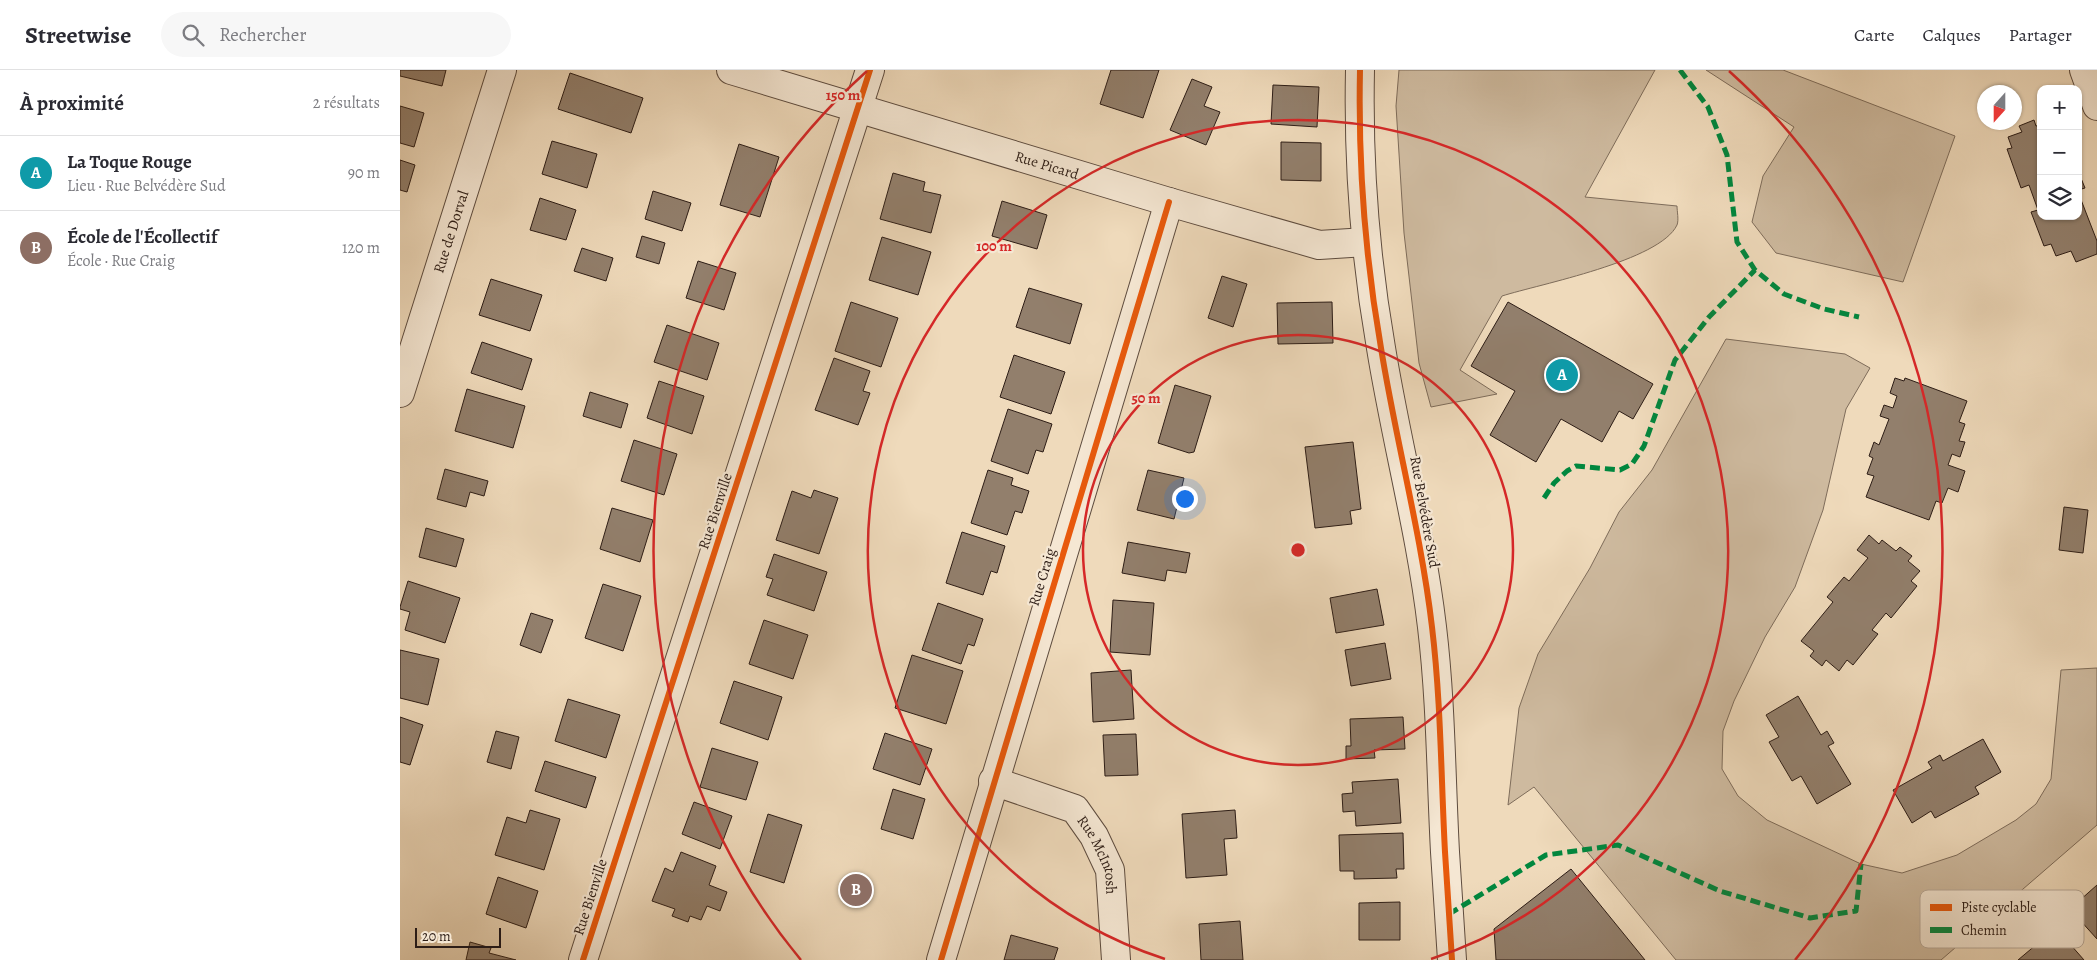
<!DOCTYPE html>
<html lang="fr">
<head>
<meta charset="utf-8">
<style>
  :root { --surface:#fff; --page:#f7f7f7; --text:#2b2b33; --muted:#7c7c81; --line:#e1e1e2; --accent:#8f2418 }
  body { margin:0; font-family:Alegreya,serif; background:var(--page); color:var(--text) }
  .controls { position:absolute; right:15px; top:15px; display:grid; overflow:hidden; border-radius:10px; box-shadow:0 1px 4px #0004 }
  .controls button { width:45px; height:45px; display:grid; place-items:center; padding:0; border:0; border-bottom:1px solid var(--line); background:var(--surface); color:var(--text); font:25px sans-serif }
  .compass { position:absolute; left:1577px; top:15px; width:45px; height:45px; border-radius:50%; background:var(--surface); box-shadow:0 1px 4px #0004; rotate:201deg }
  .scale { position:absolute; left:15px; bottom:12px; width:86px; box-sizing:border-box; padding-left:5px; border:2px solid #2d1d16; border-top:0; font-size:14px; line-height:18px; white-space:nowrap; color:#2d1d16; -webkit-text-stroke:4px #f5e7d3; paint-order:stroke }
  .you { position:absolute; left:784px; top:428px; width:18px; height:18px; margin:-12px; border:4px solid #fff; border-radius:50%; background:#1a73e8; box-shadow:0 0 0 8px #1a73e833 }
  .badge { display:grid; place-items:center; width:32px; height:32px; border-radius:50%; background:var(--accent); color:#fff; font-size:16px; font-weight:700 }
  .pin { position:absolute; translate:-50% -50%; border:2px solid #fff; box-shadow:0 1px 5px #0006 }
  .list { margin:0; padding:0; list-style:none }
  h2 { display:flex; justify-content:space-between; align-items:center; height:65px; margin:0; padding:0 20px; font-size:21px }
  h2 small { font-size:16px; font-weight:400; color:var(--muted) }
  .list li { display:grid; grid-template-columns:32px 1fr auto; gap:15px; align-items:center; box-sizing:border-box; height:75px; padding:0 20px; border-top:1px solid var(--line) }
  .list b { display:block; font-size:19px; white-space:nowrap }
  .list p { margin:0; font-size:16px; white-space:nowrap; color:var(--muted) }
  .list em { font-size:16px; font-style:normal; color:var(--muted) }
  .icon { flex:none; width:28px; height:28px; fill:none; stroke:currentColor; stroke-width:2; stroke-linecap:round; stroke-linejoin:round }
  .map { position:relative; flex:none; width:1697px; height:890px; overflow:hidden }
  header { display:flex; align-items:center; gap:30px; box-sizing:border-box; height:70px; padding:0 25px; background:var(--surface); border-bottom:1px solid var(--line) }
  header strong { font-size:24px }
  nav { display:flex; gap:28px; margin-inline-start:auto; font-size:18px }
  .search { width:350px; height:45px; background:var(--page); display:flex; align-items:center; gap:12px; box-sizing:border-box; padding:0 18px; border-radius:28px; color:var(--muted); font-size:19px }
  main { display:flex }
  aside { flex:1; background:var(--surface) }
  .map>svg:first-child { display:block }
</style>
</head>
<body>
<header>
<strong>Streetwise</strong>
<div class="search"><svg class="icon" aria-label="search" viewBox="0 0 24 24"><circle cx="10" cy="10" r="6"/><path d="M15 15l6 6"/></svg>Rechercher</div>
<nav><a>Carte</a><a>Calques</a><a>Partager</a></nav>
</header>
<main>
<aside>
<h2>À proximité<small>2 résultats</small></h2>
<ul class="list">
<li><span class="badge" style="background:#0f9aa8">A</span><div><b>La Toque Rouge</b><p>Lieu · Rue Belvédère Sud</p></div><em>90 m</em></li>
<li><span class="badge" style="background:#8d6e63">B</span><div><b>École de l'Écollectif</b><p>École · Rue Craig</p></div><em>120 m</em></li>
</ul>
</aside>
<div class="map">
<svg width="1697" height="890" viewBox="0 0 1697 890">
  <rect width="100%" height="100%" fill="#efdabb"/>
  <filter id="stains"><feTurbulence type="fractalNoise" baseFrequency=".004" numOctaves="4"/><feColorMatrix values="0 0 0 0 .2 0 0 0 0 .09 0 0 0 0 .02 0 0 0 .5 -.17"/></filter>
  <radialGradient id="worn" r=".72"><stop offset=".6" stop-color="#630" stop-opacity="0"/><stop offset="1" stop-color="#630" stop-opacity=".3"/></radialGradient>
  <path fill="#ceba9f" stroke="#7e6c5a" d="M999,0h256l-70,127 92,9c0,5 2,14 0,19 -17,36 -137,59 -175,71l-42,74 37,24 -66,13 -12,-44 -15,-130 -8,-127z
    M1306,0h77l172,66 -52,146 -127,-29 -24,-31 11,-46 31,-49z
    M1326,269l119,15 25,14 -24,41 -23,101 -28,77 -30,50 -31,64 -11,30 -1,38 16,27 29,24 94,44 41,9 55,-18 59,-35 20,-16 15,-25 10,-109 36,-2v157l-156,135h-265l-142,-173 -26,18 11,-97 19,-54 52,-86 29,-56 33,-42z"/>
  <path fill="#927f6c" stroke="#2d1d16" d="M0,0h46l-4,16 -42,-10z
    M711,0h48l-16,48 -43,-14z
    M170,3l73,25 -12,35 -73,-24z
    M792,9l20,8 -8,19 16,6 -14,33 -36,-15z
    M873,15l46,2 -2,40 -46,-3z
    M0,36l24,7 -10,34 -14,-4z
    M1634,50l2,6 5,-1v91h37v-24l19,49v13l-21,8 -5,-11 -15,5 -5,-12 -7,2 -13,-34 7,-2 -9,-25 -8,3 -14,-39 5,-1 -4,-11 14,-5 -3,-6z
    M152,71l45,13 -10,34 -45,-14z
    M881,72l40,1v38l-40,-1z
    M339,74l40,13 -19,60 -40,-12z
    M0,90l15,5 -8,27 -7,-2z
    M1678,101l7,17 -7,2z
    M493,103l32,9 -2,9 18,4 -10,38 -51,-14z
    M253,121l38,12 -9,28 -37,-12z
    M140,128l36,12 -10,30 -36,-10z
    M602,131l45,14 -10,34 -45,-13z
    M242,166l23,7 -6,21 -23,-7z
    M482,167l49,15 -13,43 -49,-15z
    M182,178l31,10 -7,23 -32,-10z
    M298,191l38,12 -12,37 -38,-12z
    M822,206l25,8 -14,43 -25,-9z
    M91,209l51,16 -12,36 -51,-16z
    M629,218l53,16 -12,40 -54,-17z
    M451,232l47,16 -17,49 -46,-16z
    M932,232l1,41 -55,1 -1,-41z
    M1108,232l145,82 -20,35 -14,-8 -17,31 -41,-23 -25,43 -46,-27 25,-44 -44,-25z
    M267,255l52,18 -12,37 -53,-18z
    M82,272l50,17 -10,31 -51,-17z
    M614,285l51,17 -14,42 -51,-17z
    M434,288l36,13 -7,20 7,2 -12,32 -43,-15z
    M1495,308l9,3 1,-3 62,23 -8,21 6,2 -6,17 6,1 -5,15 -8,-3 -4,11 17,6 -7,21 -10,-4 -6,15 -6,-2 -7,19 -63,-23 8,-21 -7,-2 6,-16 -4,-2 5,-14 5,3 10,-26 -9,-3 4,-11 9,3 4,-12 -7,-3z
    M259,311l45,15 -12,38 -45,-16z
    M775,315l36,11 -17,56 -5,1 -31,-10z
    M67,319l58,17 -12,42 -58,-17z
    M190,322l38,12 -7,24 -38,-12z
    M608,339l44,15 -9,28 -7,-2 -8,24 -37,-13z
    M234,370l43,14 -13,41 -43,-14z
    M953,372l8,67 -11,2 2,13 -37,4 -10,-81z
    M45,399l43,12 -4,15 -14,-4 -4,15 -29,-8z
    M588,400l25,8 -2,7 18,6 -7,22 -7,-2 -8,24 -36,-12z
    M748,400l36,8 -10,41 -37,-9z
    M414,420l24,8 -19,56 -43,-14 16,-49 19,7z
    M1664,437l24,3 -5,43 -24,-3z
    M212,438l41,12 -13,42 -40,-13z
    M26,458l38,11 -8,28 -37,-10z
    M562,462l43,14 -8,27 -6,-2 -8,24 -37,-12z
    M1469,465l10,9 3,-4 14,11 4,-4 12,9 -4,5 12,10 -9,10 6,5 -26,32 -5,-5 -14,17 6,4 -25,31 -6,-5 -8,11 -13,-11 -4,6 -12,-10 4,-5 -13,-10 32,-39 -6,-5 17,-20 5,4 19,-23 -11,-8z
    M728,472l62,11 -4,20 -19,-3 -2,11 -43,-8z
    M374,484l53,18 -13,39 -47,-16 6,-16 -7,-2z
    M8,511l52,17 -15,45 -40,-13 5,-18 -10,-3v-2z
    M203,514l38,12 -18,55 -38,-13z
    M977,519l7,36 -48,8 -6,-35z
    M713,530l41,3 -4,52 -40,-3z
    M538,533l45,16 -9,27 -6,-2 -7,20 -39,-14z
    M131,543l22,7 -12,33 -21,-8z
    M364,550l44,15 -15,44 -44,-15z
    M985,573l6,36 -40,7 -6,-36z
    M0,580l39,9 -11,46 -28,-7z
    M512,585l51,16 -17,53 -51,-16z
    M731,600l3,49 -41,3 -2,-49z
    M334,611l48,16 -14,43 -48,-17z
    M1398,626l23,39 6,-4 7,12 -6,3 23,38 -34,20 -16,-28 -9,5 -23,-39 10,-5 -13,-22z
    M168,629l52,16 -14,43 -51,-17z
    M0,647l23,8 -13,40 -10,-3z
    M1003,647l2,32 -31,1 1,8 -29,1v-13h5l-1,-27z
    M96,661l23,6 -8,32 -24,-7z
    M485,663l47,16 -12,36 -47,-16z
    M736,664l2,41 -33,1 -2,-41z
    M1583,669l18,33 -26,15 4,7 -44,24 -4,-7 -19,12 -19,-33 39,-22 -4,-6 12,-7 3,6z
    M312,678l46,14 -12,38 -46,-13z
    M145,691l51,16 -10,31 -51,-17z
    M998,709l3,44 -45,3 -1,-15 -12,1 -1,-18 11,-1 -1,-11z
    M493,719l32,10 -12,40 -32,-10z
    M294,732l38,14 -12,33 -38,-15z
    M130,740l30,9 -16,51 -49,-15 12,-38 19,6z
    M835,740l2,28 -13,1 3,36 -41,3 -4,-64z
    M368,744l34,11 -18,58 -34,-11z
    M1003,763l1,36h-8l1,9 -43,1v-8h-14l-1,-36z
    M281,782l35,14 -7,19 18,7 -7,19 -13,-5 -6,14 -11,-4 -2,6 -16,-6 3,-7 -23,-8 13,-33 8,4z
    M1171,799l74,91h-149l-2,-31z
    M98,807l40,14 -12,37 -40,-14z
    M1697,815v54l-27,-30z
    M1000,832v38h-41v-37z
    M840,851l3,39h-42l-2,-36z
    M1656,858l28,32h-66z
    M611,865l47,13 -4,12h-50z
    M70,872l21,6 -2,5 27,7h-50z"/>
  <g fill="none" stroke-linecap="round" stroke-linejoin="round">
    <g stroke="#5e4c3f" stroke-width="30">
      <g id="minor">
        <path id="s1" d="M331,0l438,132 150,43 47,-3"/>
        <path d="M960,0c-2,93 5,186 21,278 15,93 40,185 51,279 9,75 9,150 13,225 2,36 5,72 7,108"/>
        <path d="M1684,0l13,36"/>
        <path id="s2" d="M0,323l102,-323"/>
        <path id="s3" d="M593,711l82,28 19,27 16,34 6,90"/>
        <path d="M183,890l287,-890"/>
        <path d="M541,890l228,-758"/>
      </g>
    </g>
    <use href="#minor" stroke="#f5e7d3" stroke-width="28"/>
    <path stroke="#00873e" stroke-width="5" stroke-dasharray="10 5" stroke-linecap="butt" d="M1280,0l28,37 19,48 10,87 18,28 29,24 40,15 35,8
      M1144,428l10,-15 13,-12 9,-5 44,4 12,-6 12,-18 31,-86 34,-43 46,-47
      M1049,844l97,-59 72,-10 102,46 90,27 46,-7 5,-47"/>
    <g stroke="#f5e7d3" stroke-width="9">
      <path id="cycleway" d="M960,0c-2,93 5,186 21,278 15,93 40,185 51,279 9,75 9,150 13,225 2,36 5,72 7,108
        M183,890l287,-890
        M541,890l228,-758"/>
    </g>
    <use href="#cycleway" stroke="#e8590c" stroke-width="6"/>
  </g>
  <g fill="none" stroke="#d62828" stroke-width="2.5">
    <circle cx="898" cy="480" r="215"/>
    <path d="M765 889A430 430 0 1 1 1031 889"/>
    <path d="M401 890A644 644 0 0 1 467 1M1329 1A644 644 0 0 1 1395 890"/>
  </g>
  <g text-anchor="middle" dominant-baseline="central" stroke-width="4.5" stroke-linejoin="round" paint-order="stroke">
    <g font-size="15" fill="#2d1d16" stroke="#f5e7d3">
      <text stroke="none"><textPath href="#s1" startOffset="330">Rue Picard</textPath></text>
      <text stroke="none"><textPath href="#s2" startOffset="169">Rue de Dorval</textPath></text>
      <text transform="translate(315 441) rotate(-72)">Rue Bienville</text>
      <text transform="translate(1025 442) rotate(80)">Rue Belvédère Sud</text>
      <text transform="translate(642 507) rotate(-73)">Rue Craig</text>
      <text stroke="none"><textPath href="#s3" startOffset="139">Rue McIntosh</textPath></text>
      <text transform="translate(190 827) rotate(-72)">Rue Bienville</text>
    </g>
  </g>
  <rect x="1520" y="820" width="164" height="58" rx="8" fill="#f5e7d3" stroke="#b9aa9a" stroke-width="1"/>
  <rect x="1530" y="834" width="22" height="7" fill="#e8590c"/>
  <rect x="1530" y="857" width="22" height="6" fill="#00873e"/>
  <g font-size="14" fill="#2d1d16">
    <text x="1561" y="842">Piste cyclable</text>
    <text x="1561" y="865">Chemin</text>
  </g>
  <circle cx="898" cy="480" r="8" fill="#d62828" stroke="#f5e7d3" stroke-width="2.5"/>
  <g font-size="15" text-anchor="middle" font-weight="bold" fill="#d62828" stroke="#f5e7d3" stroke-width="4.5" stroke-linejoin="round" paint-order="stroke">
    <text x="443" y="30">150 m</text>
    <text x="594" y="181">100 m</text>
    <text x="746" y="333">50 m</text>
  </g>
  <rect width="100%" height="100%" filter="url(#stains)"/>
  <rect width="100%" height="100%" fill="url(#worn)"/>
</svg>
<div class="controls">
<button>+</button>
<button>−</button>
<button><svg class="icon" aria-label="layers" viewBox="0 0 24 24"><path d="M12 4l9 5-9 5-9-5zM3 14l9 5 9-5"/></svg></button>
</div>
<svg class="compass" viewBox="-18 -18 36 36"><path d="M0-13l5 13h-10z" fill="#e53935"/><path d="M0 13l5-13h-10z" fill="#7c7c81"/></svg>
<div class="scale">20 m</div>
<div class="you"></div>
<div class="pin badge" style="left:1162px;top:305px;background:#0f9aa8">A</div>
<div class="pin badge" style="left:456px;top:820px;background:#8d6e63">B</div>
</div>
</main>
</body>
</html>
